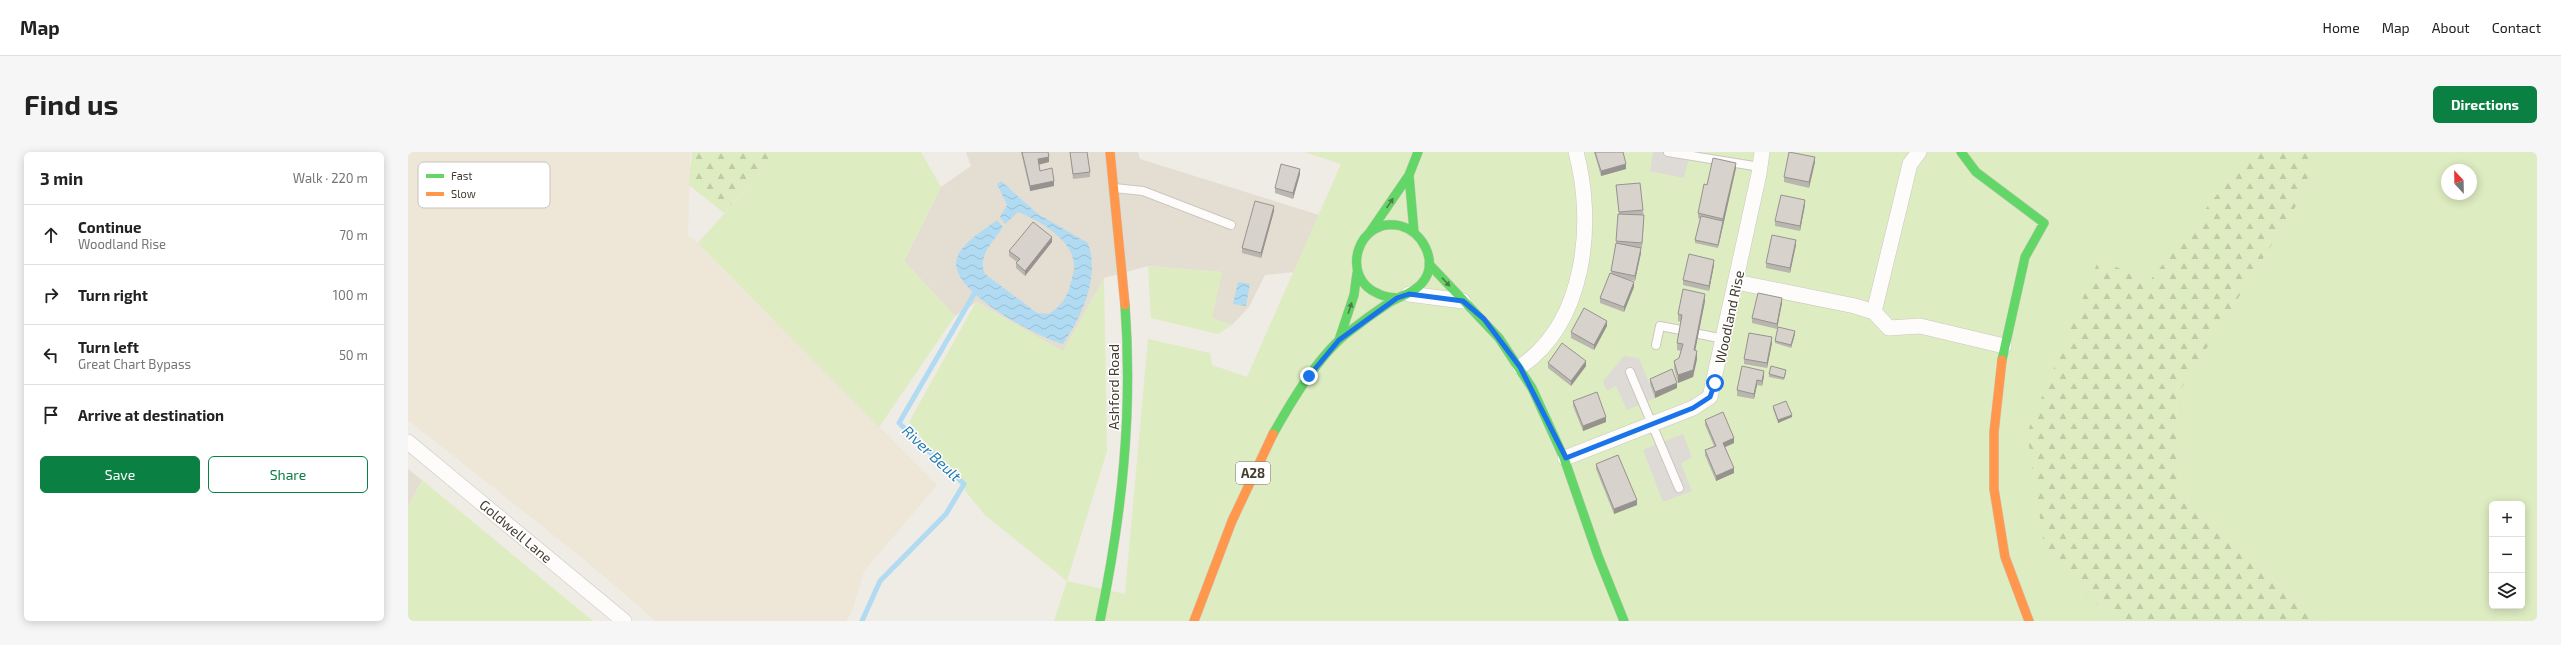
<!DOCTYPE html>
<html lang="en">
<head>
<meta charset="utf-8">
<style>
  :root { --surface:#fff; --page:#f6f6f6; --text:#222; --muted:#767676; --line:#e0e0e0; --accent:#0b8043 }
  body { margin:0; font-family:"Exo 2",sans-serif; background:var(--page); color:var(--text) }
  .controls { position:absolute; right:12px; bottom:12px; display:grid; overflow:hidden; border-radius:6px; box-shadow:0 2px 10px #0003 }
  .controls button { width:36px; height:36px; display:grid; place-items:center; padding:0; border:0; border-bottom:1px solid var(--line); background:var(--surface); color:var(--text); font:20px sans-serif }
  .compass { position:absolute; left:2033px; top:12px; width:36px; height:36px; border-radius:50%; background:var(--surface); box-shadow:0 2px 10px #0003; rotate:338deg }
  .stop { position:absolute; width:12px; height:12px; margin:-9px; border:3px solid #1a73e8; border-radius:50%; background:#fff }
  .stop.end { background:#1a73e8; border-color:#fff; box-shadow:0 1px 4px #0008 }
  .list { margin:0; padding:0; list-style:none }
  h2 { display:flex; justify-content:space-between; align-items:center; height:52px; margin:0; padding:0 16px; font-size:17px }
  h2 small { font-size:13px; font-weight:400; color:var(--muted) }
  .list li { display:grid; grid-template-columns:26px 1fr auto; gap:12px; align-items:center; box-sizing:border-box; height:60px; padding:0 16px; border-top:1px solid var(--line) }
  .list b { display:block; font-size:15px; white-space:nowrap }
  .list p { margin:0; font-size:13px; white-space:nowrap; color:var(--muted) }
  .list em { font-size:13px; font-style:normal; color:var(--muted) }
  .actions { display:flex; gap:8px; padding:12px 16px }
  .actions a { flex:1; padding:9px 0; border:1px solid var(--accent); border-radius:6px; text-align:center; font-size:14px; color:var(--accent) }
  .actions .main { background:var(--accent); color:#fff }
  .icon { flex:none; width:22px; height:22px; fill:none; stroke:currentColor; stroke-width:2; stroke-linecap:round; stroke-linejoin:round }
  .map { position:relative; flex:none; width:2129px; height:469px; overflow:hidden; border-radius:6px }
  header { display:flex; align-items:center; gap:24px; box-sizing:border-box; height:56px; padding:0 20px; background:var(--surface); border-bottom:1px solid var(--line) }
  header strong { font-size:19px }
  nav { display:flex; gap:22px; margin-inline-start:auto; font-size:14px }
  .intro { display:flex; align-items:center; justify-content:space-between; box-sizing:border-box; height:96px; padding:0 24px }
  h1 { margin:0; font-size:28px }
  .button { padding:10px 18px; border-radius:6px; background:var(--accent); color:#fff; font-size:14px; font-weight:700 }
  main { display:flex; gap:24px; padding:0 24px }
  aside { flex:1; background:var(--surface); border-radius:6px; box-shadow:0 2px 10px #0003 }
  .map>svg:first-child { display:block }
</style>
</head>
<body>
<header>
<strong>Map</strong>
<nav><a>Home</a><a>Map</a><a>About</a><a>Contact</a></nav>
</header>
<div class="intro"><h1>Find us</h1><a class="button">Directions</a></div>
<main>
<aside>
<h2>3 min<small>Walk · 220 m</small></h2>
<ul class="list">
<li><svg class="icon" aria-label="ahead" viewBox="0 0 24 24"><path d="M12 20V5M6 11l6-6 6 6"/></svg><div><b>Continue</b><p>Woodland Rise</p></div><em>70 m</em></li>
<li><svg class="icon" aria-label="right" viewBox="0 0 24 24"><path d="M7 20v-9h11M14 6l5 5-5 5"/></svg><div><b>Turn right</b></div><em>100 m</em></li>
<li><svg class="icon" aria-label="left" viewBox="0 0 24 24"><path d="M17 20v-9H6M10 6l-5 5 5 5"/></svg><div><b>Turn left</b><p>Great Chart Bypass</p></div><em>50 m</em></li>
<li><svg class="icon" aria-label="arrive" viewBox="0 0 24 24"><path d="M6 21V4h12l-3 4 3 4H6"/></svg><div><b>Arrive at destination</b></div></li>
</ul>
<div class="actions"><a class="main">Save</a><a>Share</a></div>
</aside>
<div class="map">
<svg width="2129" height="469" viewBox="0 0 2129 469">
  <defs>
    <pattern id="forest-firs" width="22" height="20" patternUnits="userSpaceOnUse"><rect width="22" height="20" fill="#deecc1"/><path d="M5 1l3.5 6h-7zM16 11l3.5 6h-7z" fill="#c0cba6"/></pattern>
    <pattern id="water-waves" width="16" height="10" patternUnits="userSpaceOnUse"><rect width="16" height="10" fill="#b0dbf2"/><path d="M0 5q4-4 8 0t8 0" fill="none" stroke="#99bdd0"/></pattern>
  </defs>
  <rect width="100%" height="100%" fill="#efebe5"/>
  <path fill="#e4ddd1" d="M558,0h172l2,7 179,56 -25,57 -29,3 -16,32 -17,18 -21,-7 11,-46 -74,-6 -44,12 -41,74 -86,-50 -22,14 -51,-55 37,-74 30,-21z
    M0,317l14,11 -14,27z"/>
  <path fill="#eee6d6" d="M0,0h282l-2,84 10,7 239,242 -73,86 -12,40 -6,10h-190l-71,-61 -177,-140z"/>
  <path fill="#deecc1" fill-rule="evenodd" d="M371,0h142l20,35 -37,74 51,55 -76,111 -181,-184z
    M897,0h946l-102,131 -58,317 27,21h-1064l13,-40 -82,-66 -76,-93 67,-120 87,49 41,-73 3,173 -40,130 58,13 23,-255 62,14 2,12 35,12 94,-213z
    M1909,0h220v469h-212l-31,-23 -114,-108 -4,-93 125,-199zM2039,18h24v24h-24zM2084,352h30v102h-30z
    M740,114l74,6 -10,46 20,7 -14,9 -67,-16z
    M14,328l171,141h-185v-114z"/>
  <path fill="url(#forest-firs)" d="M284,0h87l-55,61 -35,-28z
    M1842,0h67l-16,46 -125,199 4,93 114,108 31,23h-207l-27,-21 -46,-49 -18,-118 72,-174 50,23z"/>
  <path fill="#dedad5" d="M1245,0h37l-6,26 -34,-7z
    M1216,204l15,2 16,40 -28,12 -11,-24 -9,5 -4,-10z
    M1275,282l9,24 -11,5 11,28 -29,11 -20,-52z"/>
  <path fill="url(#water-waves)" d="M593,29l37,33 50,29c12,34 -6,73 -25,101 -26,-7 -107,-50 -107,-80 0,-18 28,-34 41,-44l6,7c-10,15 -26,29 -18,47l52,39 12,1c12,-8 19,-17 22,-32 1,-5 4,-12 3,-18 -2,-25 -35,-44 -56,-52l-13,12 -5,-7 7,-12 -10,-21z
    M830,130l12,2 -4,22 -13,-2z"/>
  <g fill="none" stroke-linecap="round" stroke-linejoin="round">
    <path stroke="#b0dbf2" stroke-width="5" d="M454,469l18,-40 66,-67 18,-30 -65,-61 75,-129"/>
    <g stroke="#cbc7c1" stroke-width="10">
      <path id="lane" d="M1260,0l92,15
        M706,36l29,3 88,34
        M1291,182l25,5
        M1248,193l4,-19 21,4
        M1222,220l49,116"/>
    </g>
    <g stroke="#cbc7c1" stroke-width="16">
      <path id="street" d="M1328,130l119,24 19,6 15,16 31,-2 84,20
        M1001,142l54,7
        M1466,160l36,-148 9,-12
        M1112,215c66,-45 75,-144 56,-215
        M0,290l216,179
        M1157,306l128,-50 17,-11 49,-223 3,-22"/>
    </g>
    <g stroke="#d0cabc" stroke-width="10">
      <path id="fast" d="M1553,0l15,20 68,51 -19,34 -23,103
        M1001,23l5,57
        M962,80l39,-57 9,-23
        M1021,112l70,74 33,50 32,70 34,98 26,65
        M931,188l15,-45 3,-22
        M865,282c18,-32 44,-76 73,-100 14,-11 29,-22 44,-32 12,-7 27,-10 35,-23 12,-20 -3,-47 -24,-53 -43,-11 -63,52 -22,68 5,3 12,3 18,4
        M692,469c22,-107 33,-207 25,-316"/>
    </g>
    <g stroke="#d0cabc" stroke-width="10">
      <path id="slow" d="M702,0l15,153
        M1594,208l-8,72v57l11,68 24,64
        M786,469l38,-100 41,-87"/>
    </g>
    <use href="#lane" stroke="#fdfcfb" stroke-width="8"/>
    <use href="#street" stroke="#fdfcfb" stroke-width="15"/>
    <use href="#fast" stroke="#63d668" stroke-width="9"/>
    <use href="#slow" stroke="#ff974d" stroke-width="9"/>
  </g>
  <path fill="#b9b5af" d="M613,0h27l1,10 -10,2 1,7 14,15 -24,5z
    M662,0h17l3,20v5l-17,2z
    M1186,0h29l3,17 -25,7z
    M1407,10l-6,26 -25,-6v-5z
    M1328,16l-18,80 -23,-5v-3l5,-21 -2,-1v-5l9,-28z
    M892,22l-7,25 -18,-6v-5z
    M1208,33l27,25 1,10 -2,28h-3l2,5 -6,28 -9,-2 8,8 -10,25 -24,-9v-5l11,-25 5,-30 2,-29h1z
    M1397,53l-5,26 -25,-5v-5z
    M866,59l-13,47 -19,-5v-5z
    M644,90l-27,34 -9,-8v-5l1,-1 -8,-6v-5z
    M1388,93l-6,28 -24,-5v-5z
    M1306,113l-5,26 -26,-6v-5z
    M1297,149l-10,49 2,9 -4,18 -15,6 -4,-15v-7l5,-3 2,-7 -4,-1v-7l4,-21 -3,-1v-7z
    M1374,151l-5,26 -25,-6v-5z
    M1199,174l-13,24 -23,-12v-6z
    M1387,182l-4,14 -16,-5v-2z
    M1364,191l-5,25 -23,-4v-5z
    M1140,211l38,3 -15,20 -23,-18z
    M1378,221l-2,7 -15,-3v-3z
    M1356,224l-2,10 -5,-1 -3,14 -17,-3v-6z
    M1242,227l27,9 -22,10 -5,-14z
    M1165,249l33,21 -23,9 -10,-25z
    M1365,254l19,11 -14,6 -5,-14z
    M1297,268l29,23 -9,4 9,26 -18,8 -11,-26v-5l9,-4 -9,-21z
    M1188,312l41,41 -23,9 -18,-45z"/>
  <path fill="#96938f" d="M641,5v5l-11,3v-6z
    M1407,5v5l-6,26v-6z
    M1328,11v5l-18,80 5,-29z
    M1218,12v5l-25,7v-5z
    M892,17v5l-7,25v-6z
    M646,29v5l-24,5v-5z
    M1397,48v5l-5,26v-5z
    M866,54v5l-13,47v-5z
    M644,85v5l-27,34v-5z
    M1388,88v5l-6,28v-5z
    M1233,96v5l-6,28v-5z
    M1306,108v5l-5,26v-5z
    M1226,130v5l-10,25v-5z
    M1297,142v7l-11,56v-7z
    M1374,146v5l-5,26v-5z
    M1199,169v5l-13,24v-5z
    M1387,179v3l-4,14v-3z
    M1364,185v6l-5,25v-5z
    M1289,199v8l-4,18 -15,6v-8z
    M1178,209v5l-15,20v-5z
    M1356,219v5l-2,10v-5z
    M1349,228v5l-3,14v-5z
    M1269,231v5l-22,10v-6z
    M1384,263v2l-14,6v-3z
    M1198,265v5l-23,9v-5z
    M1326,286v5l-11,5v-5z
    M1326,316v5l-18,8v-5z
    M1229,348v5l-23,9v-5z"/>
  <path fill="#d7d2cc" stroke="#96938f" d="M614,0h26l1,5 -11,2 2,12 12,-3 2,13 -24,5z
    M662,0h17l3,20 -17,2z
    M1187,0h28l3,12 -25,7z
    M1381,0l26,5 -6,25 -25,-5z
    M1305,6l23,5 -13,56 -25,-6 6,-29 3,1z
    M873,12l19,5 -7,24 -18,-5z
    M1232,31l3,27 -24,2 -3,-27z
    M1373,43l24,5 -5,26 -25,-5z
    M847,49l19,5 -13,47 -19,-5z
    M1210,62l26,1 -2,28 -26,-2z
    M1293,64l22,5 -5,24 -23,-5z
    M625,70l19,15 -27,34 -9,-8 4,-4 -11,-8z
    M1364,83l24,5 -6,28 -24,-5z
    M1208,91l25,5 -6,28 -24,-5z
    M1281,102l25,6 -5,26 -26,-6z
    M1202,121l24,9 -10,25 -24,-9z
    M1275,137l22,5 -11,56 3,1 -4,19 -15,5 -4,-14 5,-3 4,-14 -6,-1 5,-28 -4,-1z
    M1350,141l24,5 -5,26 -25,-6z
    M1176,156l23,13 -13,24 -23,-13z
    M1370,175l17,4 -4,14 -16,-4z
    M1341,181l23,4 -5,26 -23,-4z
    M1154,191l24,18 -15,20 -23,-18z
    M1334,214l22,5 -2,10 -5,-1 -3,14 -17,-4z
    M1363,214l15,4 -2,8 -15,-4z
    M1264,217l5,14 -22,9 -5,-13z
    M1189,240l9,25 -23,9 -10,-25z
    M1378,249l6,14 -14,5 -5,-14z
    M1315,260l11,26 -11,5 11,25 -18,8 -11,-26 11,-4 -11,-26z
    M1210,303l19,45 -23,9 -18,-45z"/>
  <defs><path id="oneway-solid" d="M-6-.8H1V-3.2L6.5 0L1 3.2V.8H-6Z"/></defs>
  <g fill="#507a47">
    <use href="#oneway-solid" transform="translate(982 51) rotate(-56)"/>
    <use href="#oneway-solid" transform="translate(1038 130) rotate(47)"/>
    <use href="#oneway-solid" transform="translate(942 156) rotate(-72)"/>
  </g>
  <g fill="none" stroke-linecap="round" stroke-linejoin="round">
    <path stroke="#1a73e8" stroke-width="5" d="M901,224l30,-36 58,-42 12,-4 54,7 21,18 36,48 46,91 127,-50 17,-11 5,-14"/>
  </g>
  <g text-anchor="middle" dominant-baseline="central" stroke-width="3" stroke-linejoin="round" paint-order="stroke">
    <rect fill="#fff" stroke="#7c766f" stroke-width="1" x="828" y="310" width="34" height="22" rx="3"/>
    <g font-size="13" font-weight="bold" fill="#443c31">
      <text x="845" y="321">A28</text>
    </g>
    <g font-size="14" fill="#443c31" stroke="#fff">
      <text transform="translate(1321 165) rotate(-78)">Woodland Rise</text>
      <text transform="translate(705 235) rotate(-90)">Ashford Road</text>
      <text transform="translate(108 379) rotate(40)">Goldwell Lane</text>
    </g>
    <g font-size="15" font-style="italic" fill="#207bb2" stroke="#fff">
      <text transform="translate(524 301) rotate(43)">River Beult</text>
    </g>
  </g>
  <rect x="10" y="10" width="132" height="46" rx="6" fill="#fff" stroke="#c7c4c1" stroke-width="1"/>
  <rect x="18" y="22" width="18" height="4" fill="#63d668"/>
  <rect x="18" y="40" width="18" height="4" fill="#ff974d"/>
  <g font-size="11" fill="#443c31">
    <text x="43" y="28">Fast</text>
    <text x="43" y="46">Slow</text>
  </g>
</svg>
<div class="controls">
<button>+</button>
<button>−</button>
<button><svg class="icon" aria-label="layers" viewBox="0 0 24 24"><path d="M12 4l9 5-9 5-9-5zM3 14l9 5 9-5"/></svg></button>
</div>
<svg class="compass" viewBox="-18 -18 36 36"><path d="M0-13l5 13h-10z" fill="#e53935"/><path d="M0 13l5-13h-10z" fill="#767676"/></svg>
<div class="stop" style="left:1307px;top:231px"></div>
<div class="stop end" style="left:901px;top:224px"></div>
</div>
</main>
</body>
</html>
